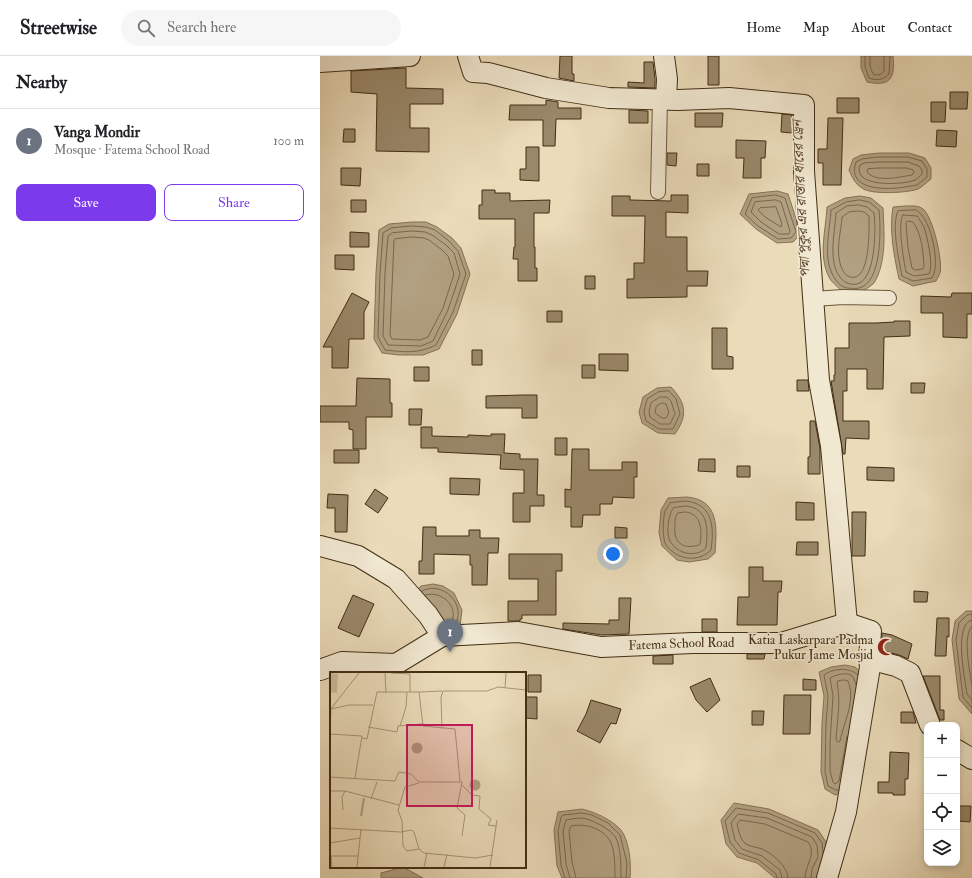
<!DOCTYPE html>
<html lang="en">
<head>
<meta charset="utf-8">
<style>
  :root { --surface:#fff; --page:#f6f6f6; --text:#202124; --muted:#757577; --line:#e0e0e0; --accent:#7c3aed }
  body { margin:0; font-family:"IM FELL Double Pica","Noto Serif Bengali",serif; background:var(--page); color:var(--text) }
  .controls { position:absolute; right:12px; bottom:12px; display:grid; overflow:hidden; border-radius:8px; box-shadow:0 2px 6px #0003 }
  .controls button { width:36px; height:36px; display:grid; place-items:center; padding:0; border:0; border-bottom:1px solid var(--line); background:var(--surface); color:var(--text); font:20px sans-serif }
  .you { position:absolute; left:293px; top:498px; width:14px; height:14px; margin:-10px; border:3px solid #fff; border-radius:50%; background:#1a73e8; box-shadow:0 0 0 6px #1a73e833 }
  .badge { display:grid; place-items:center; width:26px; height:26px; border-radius:50%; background:var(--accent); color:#fff; font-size:13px; font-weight:700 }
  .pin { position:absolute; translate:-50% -33px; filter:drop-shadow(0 1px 2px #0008) }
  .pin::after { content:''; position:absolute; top:21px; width:14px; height:12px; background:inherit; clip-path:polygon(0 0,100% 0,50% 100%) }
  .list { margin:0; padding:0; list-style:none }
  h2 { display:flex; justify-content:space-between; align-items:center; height:52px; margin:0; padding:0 16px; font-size:17px }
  h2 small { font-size:13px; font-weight:400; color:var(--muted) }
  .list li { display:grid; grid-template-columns:26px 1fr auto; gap:12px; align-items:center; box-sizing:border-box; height:64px; padding:0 16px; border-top:1px solid var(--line) }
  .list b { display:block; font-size:15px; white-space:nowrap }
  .list p { margin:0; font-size:13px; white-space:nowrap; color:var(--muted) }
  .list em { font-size:13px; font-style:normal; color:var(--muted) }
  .actions { display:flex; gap:8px; padding:12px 16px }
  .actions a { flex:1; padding:9px 0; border:1px solid var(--accent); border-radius:8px; text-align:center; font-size:14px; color:var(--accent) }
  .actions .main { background:var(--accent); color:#fff }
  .icon { flex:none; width:22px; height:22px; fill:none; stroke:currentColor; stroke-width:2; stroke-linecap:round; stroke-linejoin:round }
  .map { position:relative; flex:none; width:652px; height:822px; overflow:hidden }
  header { display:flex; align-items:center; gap:24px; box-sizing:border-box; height:56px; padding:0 20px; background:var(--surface); border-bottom:1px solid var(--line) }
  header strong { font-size:19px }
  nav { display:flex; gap:22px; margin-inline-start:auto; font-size:14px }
  .search { width:280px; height:36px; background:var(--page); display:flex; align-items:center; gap:10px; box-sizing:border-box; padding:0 14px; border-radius:22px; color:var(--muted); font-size:15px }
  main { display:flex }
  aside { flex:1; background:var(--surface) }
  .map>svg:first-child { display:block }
</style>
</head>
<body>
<header>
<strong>Streetwise</strong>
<div class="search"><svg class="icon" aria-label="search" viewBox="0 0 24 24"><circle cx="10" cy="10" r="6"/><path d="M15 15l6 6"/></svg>Search here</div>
<nav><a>Home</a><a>Map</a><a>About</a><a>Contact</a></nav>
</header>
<main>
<aside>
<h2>Nearby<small></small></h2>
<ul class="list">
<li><span class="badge" style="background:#6b7280">1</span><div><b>Vanga Mondir</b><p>Mosque · Fatema School Road</p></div><em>100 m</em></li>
</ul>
<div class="actions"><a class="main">Save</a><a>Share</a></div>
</aside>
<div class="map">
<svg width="652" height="822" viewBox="0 0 652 822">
  <rect width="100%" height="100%" fill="#eadbb9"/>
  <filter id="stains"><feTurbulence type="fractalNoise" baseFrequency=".005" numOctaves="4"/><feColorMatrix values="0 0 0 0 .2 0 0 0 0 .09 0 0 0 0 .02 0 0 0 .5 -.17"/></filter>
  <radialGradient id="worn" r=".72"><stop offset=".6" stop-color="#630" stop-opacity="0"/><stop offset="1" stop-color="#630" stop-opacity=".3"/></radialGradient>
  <path fill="#b1a081" stroke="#857255" d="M541,0h32c2,22 -2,31 -26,26l-6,-14z
    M559,97h30l16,5 6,10v11c-4,3 -9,8 -13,10 -11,4 -47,6 -56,-1 -7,-4 -10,-11 -13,-18l4,-11 8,-4z
    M457,135l11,3 13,40 -8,8 -16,1 -21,-14 -16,-15 9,-20z
    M540,140l11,2 12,10c1,23 4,54 -9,75 -3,3 -9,7 -13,9l-19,-1c-4,-4 -11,-9 -13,-14 -11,-21 -3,-48 -2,-70l18,-9z
    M585,150c6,0 13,-1 18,3 10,8 20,52 17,64 -1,3 -3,6 -4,8l-23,5 -14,-7c-5,-24 -10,-48 -6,-72z
    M92,166h14l11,5 15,11 9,10 9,26 -13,40 -18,35 -16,6h-24l-17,-2 -8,-14 2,-66 3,-43 10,-6z
    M351,331c15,16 17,28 4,47l-17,-1 -16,-10 -3,-11 4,-15 14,-9z
    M367,441c32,3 30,30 28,56l-7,6 -19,3 -12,-2 -15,-14 -3,-13 2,-23 7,-12z
    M113,528l10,2 11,7 8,17 -2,16 -33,4c-14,-16 -12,-19 -11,-39l5,-5z
    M646,555h6v103l-13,-15 -7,-59 3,-19z
    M525,609l10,2 6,5 -19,121 -7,2 -10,-6 -4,-17 1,-49 2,-27 -5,-24 12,-5z
    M414,747l35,6 49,21 8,12 1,17 -7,19h-45l-18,-15 -20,-6 -11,-13 -5,-24z
    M262,753c13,3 36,13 42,26 6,13 7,29 6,43h-68l-5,-12 -3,-36 4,-18z
    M83,811l20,11h-42v-5z"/>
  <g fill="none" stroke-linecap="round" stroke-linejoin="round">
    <path stroke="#7a674a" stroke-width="1" d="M545,0v11l4,11c8,3 14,2 20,-4l1,-18
      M550,0v10l3,8c4,2 8,1 11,-3v-15
      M559,101h29l14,4 5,8v8c-3,2 -7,6 -10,8 -3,1 -9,1 -12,2 -18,3 -59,4 -49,-25l6,-3z
      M559,106h29l11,4 3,4v4c-2,2 -5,5 -7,6 -12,5 -63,8 -55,-15l4,-2z
      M559,112h28l6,2 1,2 -2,3c-13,2 -36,8 -45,-3l1,-3z
      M456,139l9,3 11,34 -5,6 -13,1 -20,-13 -13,-12 7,-16z
      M456,144l5,2 9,29 -1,3h-10l-18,-12 -10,-10 4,-10z
      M540,144l9,2 10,8c2,18 3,73 -20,78 -4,1 -9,0 -12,0 -10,-2 -16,-15 -18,-23 -4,-18 1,-37 2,-55l15,-8z
      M539,149l8,2 7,6c2,15 3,82 -27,70 -7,-3 -12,-13 -13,-20 -3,-16 1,-33 2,-50l11,-7z
      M456,151l6,17 -1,3 -16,-10 -7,-7 2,-2z
      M596,154c15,7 25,55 16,68l-19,3 -11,-5c-3,-16 -11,-51 -4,-65z
      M539,155l5,1 5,4c0,11 2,67 -19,61 -5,-1 -9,-9 -10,-14 -4,-15 1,-31 2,-46l7,-5z
      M583,159l14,1c2,3 5,7 7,11 3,9 10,39 5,47l-15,2 -8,-4c-2,-10 -9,-49 -3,-57z
      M588,165l5,1c9,13 10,29 11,45l-1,2 -8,1 -3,-2 -4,-20 -2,-25z
      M92,170l14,1 9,3 14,11 9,10 8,23 -13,38 -17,33c-18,9 -32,7 -51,5l-7,-13 2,-64 3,-40 8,-5z
      M92,175l13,1 7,3 14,10 8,8 6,21 -12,36 -15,31 -12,5 -33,-1 -5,-9 2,-63 3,-37 4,-3z
      M92,181l12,1 5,2 13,10 6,6 6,18 -11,34 -15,29 -8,3 -28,-1 -2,-4 4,-95 1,-1z
      M349,335l7,8 4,15 -7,15h-14l-13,-8 -2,-10 3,-12 11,-7z
      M340,341h7l4,4 4,13 -5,10h-10l-10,-7 -1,-6 2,-8z
      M342,347l4,1 3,9 -3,5h-4l-7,-5 1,-6z
      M366,445c28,3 28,28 25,49 -13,13 -34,10 -45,-5 -4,-6 -3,-27 -1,-34 2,-3 4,-6 5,-8z
      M366,450c23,2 22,24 20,42 -10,10 -29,6 -36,-7 -4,-8 -2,-25 3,-33z
      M366,456c16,2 16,19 14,32l-1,1c-17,5 -26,-3 -24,-20 0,-5 0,-9 3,-12z
      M102,535c15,-8 34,3 36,20 1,4 -1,9 -2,13
      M105,539c18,-5 36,13 25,30
      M652,558l-5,1 -8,8 -3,17 7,57 9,11
      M652,564c-19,4 -7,59 -5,74l5,6
      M652,570c-10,10 -2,46 0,60
      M525,624l3,1c8,19 -4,41 -8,60l-2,1 -2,-2c1,-19 5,-38 1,-57l1,-2z
      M527,680l-8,45 -4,3 -2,-2 -3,-11v-28l3,-47 -3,-18c5,-3 16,-6 21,-3 3,2 4,7 5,10
      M519,734h-3l-8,-4 -3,-15 1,-47 2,-28 -4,-21c9,-7 26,-8 34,0
      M245,822l-4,-13 -3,-34 3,-14 2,-2 19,-2 10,2 16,8 12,12 7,28 -1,15
      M250,822l-4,-14 -3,-33 3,-11c5,-1 11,-2 16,-2 9,1 29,11 34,20 5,10 5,29 5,40
      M256,822l-4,-16 -3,-31 2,-5c13,-3 32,2 39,15 5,8 5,28 5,37
      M457,822l-1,-4 -17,-14 -20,-7 -9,-11 -5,-21 11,-13 32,5 47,20 7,10 1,10
      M462,822l-2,-8 -18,-14 -20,-7 -7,-9 -4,-17 7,-9 29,4 45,19 5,8 1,12 -6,12 -1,9
      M468,822c0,-11 -16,-25 -26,-29 -5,-2 -11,-2 -16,-5 -6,-4 -7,-13 -9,-20l3,-4 25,4 43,18c9,12 -3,23 -3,36"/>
  </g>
  <path fill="#99886a" stroke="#422e14" d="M240,0h12v18h2v7l-15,-3z
    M388,0h11v29h-11z
    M324,6h9l2,17v9l-27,-1v-5l16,1z
    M86,12v20l37,1v15h-33v24h19v24l-53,-1 1,-57 -26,-2v-21z
    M630,36h18l-1,17h-17z
    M517,42h22v15h-22z
    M226,44l12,2v6h23v11h-25l-1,27h-12v-26h-34l1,-15h36z
    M611,46h15l-1,20h-14z
    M309,54l19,1v12h-19z
    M375,57h28l-1,14h-27z
    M462,58l10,1v18l-11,-1z
    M508,62h15l-2,67h-18v-22h-5v-14h9z
    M24,73h11v13h-12z
    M617,74l20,1 -1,16 -20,-1z
    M416,84l30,1 -1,17h-4v20h-18l1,-20h-8z
    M206,91h13v34l-19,-1v-11h6z
    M347,97h10l-1,13 -9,-1z
    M377,108h12v12h-12z
    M21,112h20l-1,18 -19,-1z
    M162,134h13v3h15v8l40,-1 -1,13h-15v34h1v21h2v13h-19v-22h-5l1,-12h1v-28h-36v-14h3z
    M351,139h17v18l-22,-1v25h21v34h21l-1,15h-20v11l-60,1v-19h7v-16h10l1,-47h-33v-20h18v4l41,1z
    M31,144h15v12h-15z
    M30,176l19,1v14h-19z
    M15,199h19v15l-19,-1z
    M265,220h10v13h-10z
    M32,237l17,9 -5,10v27h-15l-1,29h-16v-21h-9z
    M632,237h20v21h-5v24l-24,-1v-24h-22v-17l30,1z
    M227,255h15v11h-15z
    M574,265h16v15l-26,1 -1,52h-16v-20h-20v22h-4v30h26v18l-23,-1 -1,16h-2l-12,-73h3v-6h1v-27h14v-25h27l18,-1z
    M392,272h15v28l6,1v12h-21z
    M152,294h10v15h-10z
    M279,298h29v17l-29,-1z
    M262,309h13v13h-13z
    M94,311h15v14h-15z
    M37,322l33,1v24h2v14h-26v32h-13v-19l-4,-1v-7h-29v-16h36z
    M477,324h11l1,11h-12z
    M591,327h14l-1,10h-13z
    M203,339h14v23h-15v-10h-36v-12z
    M89,353h13l-1,16h-12z
    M490,365h5l5,27v26h-12v-17h2z
    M101,371h11v9l36,1v-2l23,1v-2h14l-1,19 16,1v5h18l-1,36h7v11h-14v16h-17v-29h11v-23l-24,-1 1,-14 -63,-3v-4h-17z
    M235,382h12v17h-12z
    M252,393h17v21h33v-8h15v15h-3v21l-21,-1 -1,7h-12v11h-17l-1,12h-11v-20h-6v-18l6,1z
    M14,394h25v13h-25z
    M379,403h16v13l-17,-1z
    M417,410h13v11h-13z
    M547,411l27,1v13l-27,-1z
    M130,422l30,1 -1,16 -29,-1z
    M55,433l13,9 -10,15 -13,-9z
    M8,438l20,1 -1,37h-12v-24h-8z
    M476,446l18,1v17h-18z
    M532,456h14l-1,44h-13z
    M103,471h13v9h33v-6h11v8h19l-1,15h-10l-1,32h-15v-20h-2v-10l-36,-1v20h-15v-13h3z
    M295,471l12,1v10h-12z
    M477,486h21v13h-22z
    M189,498h53v17h-6v44h-34v4h-2v2h-12v-20h30v-22h-29z
    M429,511h14v14h19l-1,11h-3l-1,33h-40l1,-28h11z
    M594,535l14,1 -1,10h-13z
    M33,539l21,9 -15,33 -21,-9z
    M299,542h12l-2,36 -27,1 -39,-6v-6l46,1v-4h10z
    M617,562h12v19l-2,-1 -1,20h-11z
    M382,563h15v13h-15z
    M562,577l10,2 20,9 -4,15 -9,-4 -18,-5z
    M427,598h18l-1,5h-17z
    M353,599v9h-20v-8z
    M208,619h13v17h-13z
    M603,620h17v34h4v10h-4z
    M390,622l10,22 -13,12 -11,-12 -6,-13z
    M483,623l13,1v10h-13z
    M464,639h27l-1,39h-27z
    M205,641h12v22l-12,-1z
    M271,644l30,9 -5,15 -5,-1 -11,20 -23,-12 9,-17z
    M432,655h12l-1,14h-11z
    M581,656h12l3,11h-15z
    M570,696l19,1 -1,26h-3v16h-12v-2h-15v-11h11z
    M637,750h14l-1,16 -13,-1z"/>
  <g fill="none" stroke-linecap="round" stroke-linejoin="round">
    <g stroke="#6c593d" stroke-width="16">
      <path id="street" d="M338,136l2,-93
        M493,243l30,-2 46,1"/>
    </g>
    <g stroke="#422e14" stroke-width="22">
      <g id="secondary">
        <path d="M148,0l5,16 15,1 58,15 63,10 69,2 51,-2 75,7v66l15,209 12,66 16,177"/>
        <path d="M344,0l3,23 -1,20"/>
        <path d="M0,6l90,-6"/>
        <path id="s1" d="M0,490l38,10 38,23 32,36 14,21 76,-4 83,15 92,-4h88l66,-20 24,8 -2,28 1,8 -24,145 -19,66"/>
        <path d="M549,603l27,7 14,7 20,52"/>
        <path d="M0,614l22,-8 54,2 46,-28"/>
        <path d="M637,694l15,9"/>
      </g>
    </g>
    <use href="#street" stroke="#f1e8d2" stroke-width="14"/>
    <use href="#secondary" stroke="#f1e8d2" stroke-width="20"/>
  </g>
  <defs>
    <g id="mosque-bare" transform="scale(1.38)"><path d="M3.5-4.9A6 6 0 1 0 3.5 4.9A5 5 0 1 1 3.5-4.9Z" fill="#8f2418" stroke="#f1e8d2" stroke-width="2.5" paint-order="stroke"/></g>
  </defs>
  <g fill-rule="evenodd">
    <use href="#mosque-bare" x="566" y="591"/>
  </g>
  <g text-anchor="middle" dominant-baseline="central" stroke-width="3.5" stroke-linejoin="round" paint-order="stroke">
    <g font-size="13" fill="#422e14" stroke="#f1e8d2" text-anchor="end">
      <text x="553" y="584">Katia Laskarpara Padma<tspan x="553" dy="15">Pukur Jame Mosjid</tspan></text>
    </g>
    <g font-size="13" fill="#422e14" stroke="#f1e8d2">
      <text stroke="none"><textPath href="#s1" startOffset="398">Fatema School Road</textPath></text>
    </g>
    <g font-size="14" font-style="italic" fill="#5e4a2f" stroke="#f1e8d2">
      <text transform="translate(481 143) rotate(-93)">পদ্মা পুকুর এর রাস্তার ধারের ড্রেন</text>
    </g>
  </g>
  <g transform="translate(10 616)">
    <rect width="196" height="196" fill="#eadbb9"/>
    <path d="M0,1l8,1 -1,19 -7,-1z" fill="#cdbe9d"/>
    <path d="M81.5 76a5.5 5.5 0 1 1 11 0a5.5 5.5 0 1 1-11 0ZM139.5 113a5.5 5.5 0 1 1 11 0a5.5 5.5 0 1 1-11 0Z" fill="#b1a081"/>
    <path fill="none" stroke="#b1a081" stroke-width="2" d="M31,144l3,-18"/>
    <path fill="none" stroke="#a79677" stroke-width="1" d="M55,1l1,20M61,1l19,1v18M175,16l1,-15M89,20l23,-1M111,25l2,-6h44l11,-4 28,3M111,25l1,32M0,38l29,-37M70,54l6,-19 1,-15M38,55l29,5 1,-6 24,-2M0,57l1,-20 18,-4h24M0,62l32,2 -7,42M32,66l5,1 10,-47h42l4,34 32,3 5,52M0,105l65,4 4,-9 12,2 8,8h43l-5,26 8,7 -3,21M132,113l10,10 8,1 -1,13 12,10 -3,6 8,1M0,119h15l54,14M41,127l6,-17M13,138l-1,-13 3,-6M0,156l71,4 10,-2 3,2 5,17 5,4 51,5 18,-3M0,171l30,-5M89,177l-12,2 -4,-5 -1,-25 -4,-11 7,-23 14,-4M2,195l-1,-11h27M27,195l4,-38M94,195l3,-14M114,195l3,-13M160,195l7,-47"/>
    <path fill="#c2185b" fill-opacity="0.15" stroke="#c2185b" stroke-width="2" d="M77,53h65v81h-65z"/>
    <rect width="196" height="196" fill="none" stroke="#422e14" stroke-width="2"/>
  </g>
  <rect width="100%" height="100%" filter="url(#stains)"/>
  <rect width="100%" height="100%" fill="url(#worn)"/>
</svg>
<div class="controls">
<button>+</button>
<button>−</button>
<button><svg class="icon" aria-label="locate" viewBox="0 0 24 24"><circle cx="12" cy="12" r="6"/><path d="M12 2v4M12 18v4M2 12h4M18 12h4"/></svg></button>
<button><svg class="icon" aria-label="layers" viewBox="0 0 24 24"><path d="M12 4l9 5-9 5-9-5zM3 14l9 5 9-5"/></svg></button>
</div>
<div class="you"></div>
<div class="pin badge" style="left:130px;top:596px;background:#6b7280">1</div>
</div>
</main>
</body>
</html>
